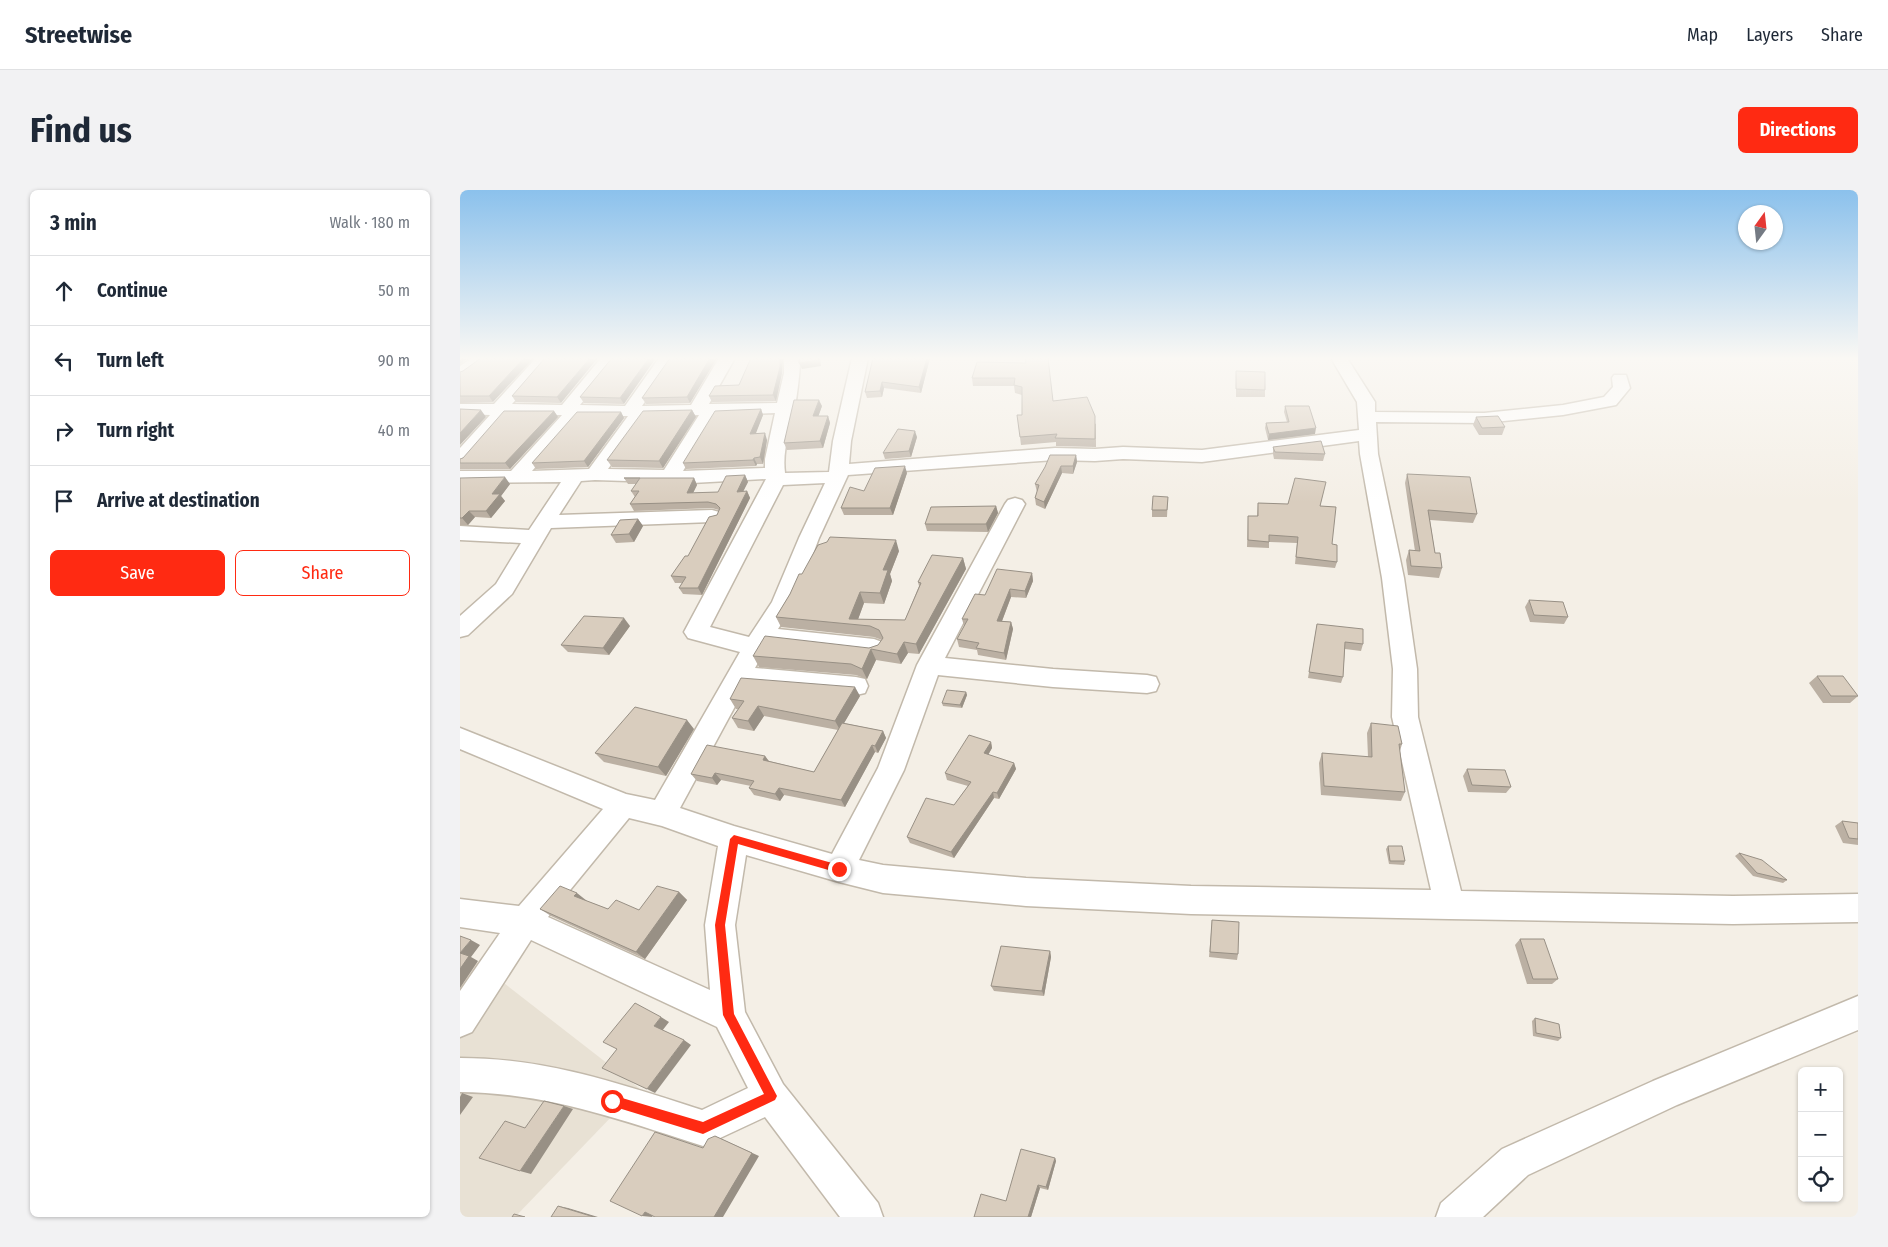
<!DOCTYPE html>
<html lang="en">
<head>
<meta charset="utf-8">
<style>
  :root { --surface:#fff; --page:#f2f2f3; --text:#1f2937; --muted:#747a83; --line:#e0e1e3; --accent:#ff2a12 }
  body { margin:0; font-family:"Fira Sans Condensed",sans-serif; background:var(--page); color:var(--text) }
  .controls { position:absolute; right:15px; bottom:15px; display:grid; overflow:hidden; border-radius:8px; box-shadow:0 1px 4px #0004 }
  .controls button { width:45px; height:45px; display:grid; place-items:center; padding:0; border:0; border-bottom:1px solid var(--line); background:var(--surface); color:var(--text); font:25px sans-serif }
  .compass { position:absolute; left:1278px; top:15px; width:45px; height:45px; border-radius:50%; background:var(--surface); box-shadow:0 1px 4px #0004; rotate:15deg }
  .stop { position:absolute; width:15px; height:15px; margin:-11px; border:4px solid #ff2a12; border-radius:50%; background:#fff }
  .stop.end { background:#ff2a12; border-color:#fff; box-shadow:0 1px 5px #0008 }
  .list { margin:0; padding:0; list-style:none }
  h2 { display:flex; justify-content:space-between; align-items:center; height:65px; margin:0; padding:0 20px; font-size:21px }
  h2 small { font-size:16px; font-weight:400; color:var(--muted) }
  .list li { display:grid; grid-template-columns:32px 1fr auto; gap:15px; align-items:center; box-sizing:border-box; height:70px; padding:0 20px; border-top:1px solid var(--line) }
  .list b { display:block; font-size:19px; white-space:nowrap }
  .list em { font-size:16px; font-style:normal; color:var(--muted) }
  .actions { display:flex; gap:10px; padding:15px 20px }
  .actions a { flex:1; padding:11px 0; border:1px solid var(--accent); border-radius:8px; text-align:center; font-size:18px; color:var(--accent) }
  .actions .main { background:var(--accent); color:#fff }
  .icon { flex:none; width:28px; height:28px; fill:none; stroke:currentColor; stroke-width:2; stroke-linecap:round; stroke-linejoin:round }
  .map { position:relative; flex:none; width:1398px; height:1027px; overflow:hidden; border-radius:8px }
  header { display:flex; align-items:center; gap:30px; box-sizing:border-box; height:70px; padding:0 25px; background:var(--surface); border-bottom:1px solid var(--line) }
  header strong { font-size:24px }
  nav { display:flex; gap:28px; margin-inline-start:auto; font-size:18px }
  .intro { display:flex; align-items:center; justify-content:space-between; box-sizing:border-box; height:120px; padding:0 30px }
  h1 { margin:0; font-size:35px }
  .button { padding:12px 22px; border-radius:8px; background:var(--accent); color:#fff; font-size:18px; font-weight:700 }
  main { display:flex; gap:30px; padding:0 30px }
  aside { flex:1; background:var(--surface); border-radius:8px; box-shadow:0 1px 4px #0004 }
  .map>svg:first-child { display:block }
</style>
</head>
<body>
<header>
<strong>Streetwise</strong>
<nav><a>Map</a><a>Layers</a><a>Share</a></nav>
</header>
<div class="intro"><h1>Find us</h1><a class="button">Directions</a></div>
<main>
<aside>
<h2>3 min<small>Walk · 180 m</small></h2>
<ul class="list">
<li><svg class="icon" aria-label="ahead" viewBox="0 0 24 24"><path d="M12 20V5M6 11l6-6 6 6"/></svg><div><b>Continue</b></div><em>50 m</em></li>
<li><svg class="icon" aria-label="left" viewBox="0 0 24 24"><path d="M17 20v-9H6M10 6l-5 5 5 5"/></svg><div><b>Turn left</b></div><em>90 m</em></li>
<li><svg class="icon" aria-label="right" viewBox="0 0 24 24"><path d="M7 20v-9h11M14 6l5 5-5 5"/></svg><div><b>Turn right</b></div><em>40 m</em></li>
<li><svg class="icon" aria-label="arrive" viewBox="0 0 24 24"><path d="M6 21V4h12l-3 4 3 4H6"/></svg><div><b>Arrive at destination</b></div></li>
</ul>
<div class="actions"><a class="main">Save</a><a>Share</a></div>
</aside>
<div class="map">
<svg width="1398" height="1027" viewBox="0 0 1398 1027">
  <rect width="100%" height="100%" fill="#f4efe6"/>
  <path fill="#e8e1d4" d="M0,759l179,139 -124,129h-55z"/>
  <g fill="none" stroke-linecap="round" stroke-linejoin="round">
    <g stroke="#c2b9ab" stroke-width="3">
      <path id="minor" d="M12,168h20l-26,18 -6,2v-12z
        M76,168h17l-41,46 50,1 39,-47h17l-38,47 45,1 34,-48h16l-33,48 49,-1 28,-47h16l-26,46 68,-1 7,-30v-15h16c0,17 -3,35 -5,50 -5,22 -13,42 -10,65l44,-1 4,-31 19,-83h16l-17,83 -2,23 206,-16 40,1 28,-2 79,3 157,-20 -2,-28 -26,-44h16l28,44v10l109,1 79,-8 41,-8 9,-10 -1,-9 2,-3h12l4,13 -14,17 -53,10 -79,8 -108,-1 2,32 26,124 13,91 1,48 43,174 272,5 125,-2v28l-125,2 -284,-5 -258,-5 -165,-8 -143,-13 -44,-11 -93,-27 -11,70 10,87 38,72 95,119 5,14h-43l-75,-100 -62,29c-82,-26 -155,-53 -243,-54v-34c87,0 160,26 242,52l46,-22 -31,-61 -186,-87 -59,92 -12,5v-46l40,-58 -40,-6v-28l59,7 84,-97 -143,-60v-21l166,66 29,6 85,-148 -52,-14 -4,-6 82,-153 -74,4 -97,-3 -14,1 -22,34 153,-5 7,2 3,4 -3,4 -7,2 -161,6 -39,66 -44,41 -8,2v-21l36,-32 25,-41 -61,-3v-14l69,4 32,-48 -101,1v-12h51l51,-56h-54l-41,48 -7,2v-17l30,-33 -30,-1v-10h34zM315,223l-10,46v9l-82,3 34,-56zM239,225l-35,55 -56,-1 38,-53zM120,226h48l-39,53 -57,2zM899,251l1,13 22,124 11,91 -1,48 39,173 -240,-4 -165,-8 -143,-13 -24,-5 45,-90 34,-95 115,12 94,6 9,-2 3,-7 -3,-7 -9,-2 -94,-6 -108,-11 80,-154 -3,-4 -7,-2 -7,2 -3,4 -88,161 -39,103 -46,86 -98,-28 -54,-18 66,-122 110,9 9,-2 3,-7 -3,-7 -9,-2 -101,-9 13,-23 106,12 8,-3 4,-6 -4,-6 -8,-3 -96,-10 16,-25 25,-66 29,-63 207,-15 40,1 28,-2 79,3zM365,293l-26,55 -27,64 -23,35 -39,-10 73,-142zM169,628l33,8 56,20 -13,79 5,65 -162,-73z
        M1398,806v34l-181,75 -149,70 -45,42h-47l5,-14 61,-54 151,-68z"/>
    </g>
    <use href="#minor" fill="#fff" fill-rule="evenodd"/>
  </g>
  <path fill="#bbb0a3" d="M21,168l12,44 -33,1v-31l3,-1z
    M85,168l16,45 -45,-1 -4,-6z
    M152,168l12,46 -40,-1 -4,-6z
    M210,168h47l-27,45 -44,1 -4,-6z
    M413,168h57l-9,35 -37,-5 -2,9 -15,1 -2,-6z
    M566,173l27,38 43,23v23l-40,-1v-4l-35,3 -1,-8 2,-22v-20l-7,-2 -1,-7h-41l-1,-8z
    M776,181l29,19v7h-29z
    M322,183l-6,28 -64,1 -3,-6 30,-11z
    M362,216l-4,10h10l2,7 -7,25 -36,2 -3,-7z
    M825,216l30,28 -47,6 -3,-12 1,-5 21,-1 -3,-10z
    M301,219l2,6 -8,19 12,6 -4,24h-6l-1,2 -70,3 -3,-6z
    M232,220l4,7 -33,51 -51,-1 -5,-7z
    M94,221l4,6 -48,52h-50v-10z
    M161,222l3,6 -36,49 -52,2 -4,-6z
    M1016,227l29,10 -3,8h-23l-6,-10z
    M457,247l-6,20 -26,2 -2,-6z
    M813,257l52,7 -2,7 -49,-2 -1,-5z
    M616,265l1,7 -4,12 -11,-1 -17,36 -9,-4 -1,-7 2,-6 -2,-8z
    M447,283l-14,42h-49l-3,-7 23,-17z
    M947,284l70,40 -4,9 -43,-3 5,33 7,15 -3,10 -31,-3 -2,-15 3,-10 6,1 -10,-68z
    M285,285l3,7 -5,9h4l3,7 -48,97 -19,-1 -4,-6 3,-5h-7l-4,-7 17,-20 29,-41 2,-5 -7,-2 -78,3 -4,-7 5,-7 -4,-6 5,-7h-8l-4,-6h70l3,7 -4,8 25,-1z
    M0,288l50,6 -9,12 4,5 -14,17 -16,-1 -7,8h-8z
    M708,307l-1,20h-15v-7z
    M798,313l63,3 16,56 -2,6 -40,-4 2,-21 -28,-1v6l-22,-1 1,-31h9z
    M536,316l2,7 -10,19 -61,-1 -2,-7z
    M178,329l5,7 -9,16 -18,1 -5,-8z
    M439,361l-9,23 2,7 -8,23 -20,-1 -6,16 47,1 14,-34 -1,-4 45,-24 3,11 -47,85 -11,-1 -7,11 -25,-4 -9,19 -11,-4 -97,-8 -6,-11 116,-8 9,-3 4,-5 -8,-3 -93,-10 -5,-10 26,-43z
    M572,383l1,8 -7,17 -15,-1 -9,24 9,1 2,7 -7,31 -28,-5 -1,-5 -18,-3 -2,-8 7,-13 -2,-7z
    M1069,410l39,17 -4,7 -34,-2 -5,-15z
    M857,434l46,20 -2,7 -16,-2 -2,28 -2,6 -33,-5z
    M170,436l-21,29 -41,-3 -7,-7z
    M1357,486l41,20 -8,7h-27l-14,-20z
    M506,502l1,3 -5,13 -19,-2 -1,-3z
    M400,506l-16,27 39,8 3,7 -8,15 -3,-1 -30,55 -61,-12 -4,6 -26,-6 -5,-7 2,-2 -30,-6 -4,5 -20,-4 -6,-7 74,-18 4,5 45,11 24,-42 -74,-14 -10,15 -16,-3 -6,-10 6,-9h-2l-6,-10z
    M911,533l31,21 -2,7 5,41 -4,9 -80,-6 -2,-32 3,-10 46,4 -1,-24z
    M234,539l-28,47 -62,-14 -9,-9z
    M531,552l1,6 -4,7 26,8 2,6 -17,30 -5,-1 -40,60 -44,-15 -3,-6 47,-32 14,-19 -21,-6 -2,-7z
    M1007,579l44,18 -5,6 -38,-1 -5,-16z
    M1382,631l16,2v22l-15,-2 -8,-17z
    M928,656l17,15 -1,4 -15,-1 -3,-15z
    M1279,663l48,27 -4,3 -30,-7 -18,-20z
    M219,702l8,8 -42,59 -94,-43 -11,-7 47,-8 21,8 31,1z
    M752,730l26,34 -1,6 -28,-3z
    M1060,749l38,40 -6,5h-25l-12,-39z
    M590,761l1,6 -7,39 -50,-5 -3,-5z
    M1075,828l26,20 -3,3 -25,-5 -1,-15z
    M595,968l1,3 -8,29 -8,-2 -9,29h-57l32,-16z"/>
  <path fill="#989085" d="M0,168h8l-8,6z
    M64,168h10l-41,44 -4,-6z
    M130,168h8l-37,45 -4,-6z
    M189,168h7l-32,46 -4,-6z
    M250,168h7l-27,45 -3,-6z
    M320,168h3l-1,15 -6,28 -3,-6z
    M360,168l1,8 -19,3 -3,-6z
    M467,168h3l-9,35 -2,-6z
    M422,192l2,6 -2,9 -2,-6z
    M359,210l3,6 -6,17 -3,-7z
    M301,219l2,6 -10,26 -3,-7z
    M21,220l5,7 -26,28v-12z
    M232,220l4,7 -33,51 -4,-7z
    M94,221l4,6 -48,52 -5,-6z
    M161,222l3,6 -36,49 -4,-6z
    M368,226l2,7 -7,25 -3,-7z
    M856,238l-1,6 -47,6 1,-6z
    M455,241l2,6 -6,20 -2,-6z
    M305,243l2,7 -4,24 -3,-7z
    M616,265l1,7 -4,12v-8z
    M294,268l3,6 -1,2 -3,-6z
    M445,276l2,7 -14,42 -3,-7z
    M601,276l1,7 -17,36 -1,-7z
    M285,285l3,7 -8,16 -3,-6z
    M45,287l5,7 -9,12 4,5 -14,17 -5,-7 6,-17z
    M234,288l3,7 -7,14 -3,-6z
    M287,301l3,7 -48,97 -4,-7z
    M536,316l2,7 -10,19 -2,-8z
    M9,321l6,6 -7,8 -6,-7z
    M178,329l5,7 -9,16 -5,-8z
    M436,350l3,11 -9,23 2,7 -8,23 -4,-11 3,-23z
    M503,368l3,11 -47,85 -3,-10z
    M572,383l1,8 -7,17 -1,-7z
    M550,399l1,8 -12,32 -2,-8z
    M400,402l4,11 -8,22 -7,-6z
    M164,428l6,8 -21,29 -6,-7z
    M551,432l2,7 -7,31 -2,-7z
    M444,452l4,11 -7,11 -4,-10z
    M411,459l5,11 -9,19 -5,-10z
    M395,497l5,9 -20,34 -5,-9z
    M506,502l1,3 -5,13 -2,-3z
    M298,516l6,10 -10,15 -6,-10z
    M227,530l7,9 -28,47 -8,-9z
    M423,541l3,7 -8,15 -3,-7z
    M531,552l1,6 -7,12 -1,-7z
    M412,555l3,7 -30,55 -4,-7z
    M305,566l5,7 -7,-3z
    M554,573l2,6 -17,30 -2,-6z
    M255,583l6,7 -4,5 -5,-7z
    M319,598l5,7 -4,6 -5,-7z
    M533,602l1,6 -40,60 -3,-6z
    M219,702l8,8 -42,59 -9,-7z
    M117,703l10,8 -2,3 -11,-8z
    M11,750l9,5 -9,12 7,4 -18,27v-35z
    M590,761l1,6 -7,39 -2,-5z
    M201,827l8,5 -7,9 -8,-5z
    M224,850l7,5 -36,48 -8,-4z
    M2,903l11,4 -13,18v-18z
    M104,916l9,3 -42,65 -11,-3z
    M255,946l44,20 -36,61h-9z
    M595,968l1,3 -8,29 -2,-3z
    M578,995l2,3 -9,29h-3z
    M98,1016l10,2 30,9h-4z
    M185,1022l9,2 -2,3 -10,-1z"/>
  <path fill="#d9cdbe" stroke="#989085" d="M21,168h43l-35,38h-29v-24l3,-1z
    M85,168h45l-33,39 -45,-1z
    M152,168h37l-29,40 -40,-1z
    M210,168h40l-23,39 -45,1z
    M291,168h29v9l-7,28 -64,1 6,-10 24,-1z
    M339,168h20v2l-20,3z
    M413,168h54l-8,29 -37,-5 -2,9 -15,1z
    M565,168h23l5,43 34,-4 8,19v23l-40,-1 2,-4 -37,3 -3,-22h5v-28l-8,-2 1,-7h-43l5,-16 49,1z
    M776,181l29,1v18l-29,-1z
    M334,210h25l-6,16h15l-8,25 -36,2z
    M825,216h24l7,22 -47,6 -3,-11 23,-1z
    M0,219l21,1 -21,23z
    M301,219l-11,25 15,-1 -5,24 -6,1 -1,2 -70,3 32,-52z
    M232,220l-33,51 -52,-1 36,-49z
    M44,221h50l-49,52h-45v-4l3,-1z
    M117,222h44l-37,49 -52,2z
    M1038,226l7,11 -23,1 -6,-11z
    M438,239l17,2 -6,20 -26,2z
    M861,251l4,13 -50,-2 -2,-5z
    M590,265h26l-3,11h-12l-17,36 -9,-4 4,-13 -4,-1 10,-17z
    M445,276l-15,42h-49l9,-21 14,4 11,-23z
    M947,284l63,3 7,37 -49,-4 7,43h5l2,15 -31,-2 -2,-16 11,1z
    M285,285l-8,17 10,-1 -49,97h-19l7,-11 -15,-1 14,-20h3l21,-39 8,-2 3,-7 -4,-4 -8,-2 -78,2 9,-13h-8l9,-13h-16h70l-7,15 31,-1 8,-16z
    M45,287l-13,17h8l-14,17h-17l-7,7h-2v-40z
    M835,288l31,4 -6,24 16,1 -4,37 5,1v17l-41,-5 2,-20 -29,-2v7l-21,-2v-24h10v-13l30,1z
    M693,306l15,1 -1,13h-15z
    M536,316l-10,18h-61l6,-17z
    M178,329l-9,15 -18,1 9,-15z
    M370,347l66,3 -13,30h5l-8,23 -20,-1 -11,27 56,1 16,-37 -3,-1 14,-27 31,3 -47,86 -12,-2 -7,12 -26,-5 -9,20 -11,-5 -98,-8 12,-20 104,12 9,-3 5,-7 -4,-8 -9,-4 -94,-9 14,-23 9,-20h3l16,-29 9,-3z
    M537,379l35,4 -7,18 -15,-2 -13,32 14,1 -7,31 -28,-5 3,-5 -22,-4 11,-20h-6l13,-25 10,1z
    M1069,410l34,2 5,15 -34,-2z
    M124,426l40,2 -21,30 -42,-3z
    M857,434l46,5v15l-18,-2 -2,35 -34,-5z
    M1357,486h26l15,20h-27z
    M281,488l114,9 -20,34 -77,-15 -10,15 -16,-3 12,-17 -14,-2z
    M487,500l19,2 -6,13 -18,-2z
    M175,517l52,13 -29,47 -63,-14z
    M382,533l41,8 -8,15 -3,-1 -31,55 -62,-12 -4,6 -26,-6 5,-7 -39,-8 -3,5 -21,-4 16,-29 58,11 -2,4 51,12z
    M911,533l27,3 4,18h-3l6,48 -81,-6 -2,-33 50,4z
    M509,545l22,7 -7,11 30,10 -17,30 -4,-1 -42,60 -44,-15 19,-39 28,7 17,-23 -26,-9z
    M1007,579l38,1 6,17 -39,-2z
    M1382,631l16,2v16l-9,-1z
    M928,656h14l3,15h-15z
    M1279,663l23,7 25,20 -30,-7z
    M100,696l17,7 -3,3 34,13 8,-9 23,10 18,-24 22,6 -43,60 -96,-43z
    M752,730l27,2 -1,32 -28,-2z
    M0,746l11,4 -11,13 9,3 -9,13z
    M1060,749h24l14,40h-25z
    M541,756l49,5 -8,40 -51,-5z
    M175,813l26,14 -7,9 30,14 -37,49 -45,-21 15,-19 -14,-7z
    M1075,828l24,6 2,14 -25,-5z
    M84,911l20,5 -44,65 -41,-13 26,-37 20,7z
    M195,942l48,16 5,-9 7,-3 37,17 -38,64h-59l-10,-5 -3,4 -32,-15z
    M561,959l34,9 -9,29 -8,-2 -10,32h-54l7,-23 25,7z
    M98,1016l36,11h-43z
    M54,1024l11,3h-13z"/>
  <linearGradient id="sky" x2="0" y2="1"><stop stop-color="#8bc1ec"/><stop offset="0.54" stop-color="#faf8f4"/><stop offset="1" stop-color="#faf8f4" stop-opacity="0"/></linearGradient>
  <rect width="1398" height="312" fill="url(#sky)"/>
  <path fill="#ff2a12" d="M274,645l105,30 5,4 -5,4 -101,-29 -13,81 9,89 43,82 -2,4 -72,34 -91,-28 -4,-1 -2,-4 2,-4 4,-2 91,27 61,-28 -41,-79 -8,-90 15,-86z"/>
</svg>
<div class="controls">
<button>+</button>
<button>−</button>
<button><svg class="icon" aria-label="locate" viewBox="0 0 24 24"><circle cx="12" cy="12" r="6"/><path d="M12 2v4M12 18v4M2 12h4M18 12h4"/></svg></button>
</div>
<svg class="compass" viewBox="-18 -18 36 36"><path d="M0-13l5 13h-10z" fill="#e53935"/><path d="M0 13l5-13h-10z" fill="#747a83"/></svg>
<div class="stop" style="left:152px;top:911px"></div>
<div class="stop end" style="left:379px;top:679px"></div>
</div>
</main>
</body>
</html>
